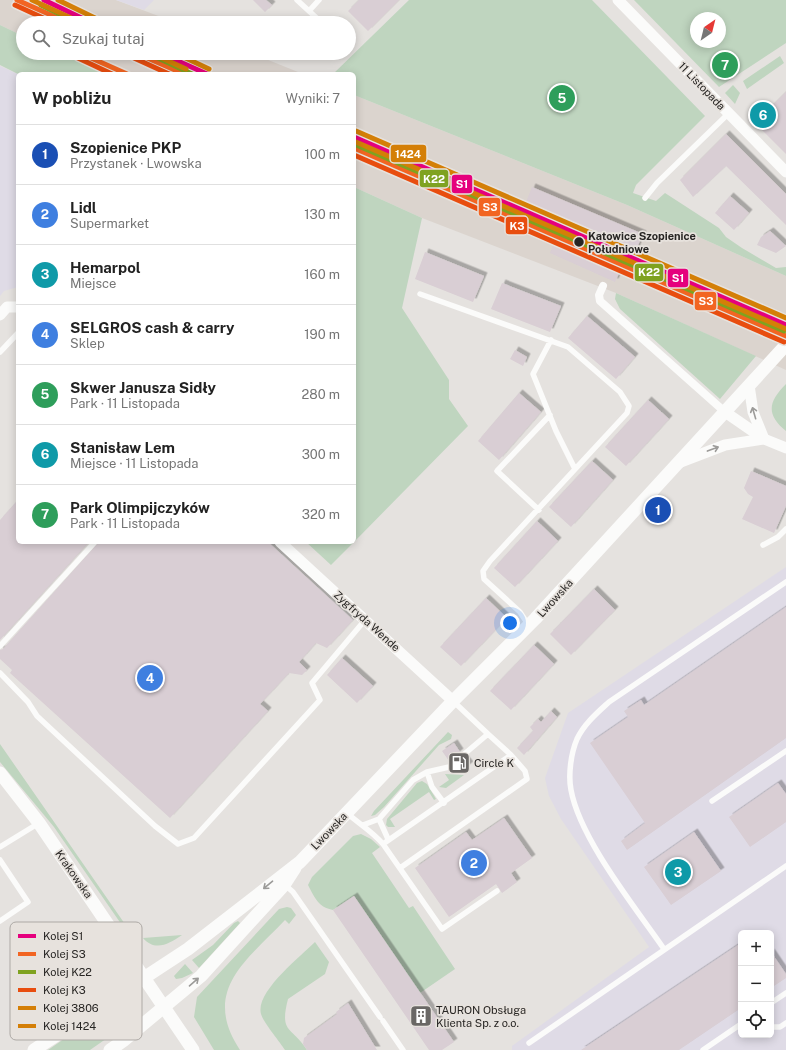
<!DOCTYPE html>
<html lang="pl">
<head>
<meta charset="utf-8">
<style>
  :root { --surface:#fff; --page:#f2f2f2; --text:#222; --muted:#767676; --line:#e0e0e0; --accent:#b45309 }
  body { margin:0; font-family:"Public Sans",sans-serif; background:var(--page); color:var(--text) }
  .controls { position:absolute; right:12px; bottom:12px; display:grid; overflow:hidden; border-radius:6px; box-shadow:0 2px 10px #0003 }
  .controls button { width:36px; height:36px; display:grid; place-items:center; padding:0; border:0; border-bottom:1px solid var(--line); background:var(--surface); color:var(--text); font:20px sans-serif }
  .compass { position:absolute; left:690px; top:12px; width:36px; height:36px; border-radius:50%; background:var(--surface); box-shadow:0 2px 10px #0003; rotate:35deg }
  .you { position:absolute; left:510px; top:623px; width:14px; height:14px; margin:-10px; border:3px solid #fff; border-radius:50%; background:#1a73e8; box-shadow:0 0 0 6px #1a73e833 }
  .badge { display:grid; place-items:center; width:26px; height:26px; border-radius:50%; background:var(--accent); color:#fff; font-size:13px; font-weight:700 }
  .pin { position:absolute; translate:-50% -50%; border:2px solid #fff; box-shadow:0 1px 4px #0006 }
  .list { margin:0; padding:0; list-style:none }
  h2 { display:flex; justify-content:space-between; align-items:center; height:52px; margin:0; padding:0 16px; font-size:17px }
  h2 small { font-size:13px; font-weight:400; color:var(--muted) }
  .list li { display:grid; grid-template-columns:26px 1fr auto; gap:12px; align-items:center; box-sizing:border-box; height:60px; padding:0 16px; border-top:1px solid var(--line) }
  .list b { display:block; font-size:15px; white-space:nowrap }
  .list p { margin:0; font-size:13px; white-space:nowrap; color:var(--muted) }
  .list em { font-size:13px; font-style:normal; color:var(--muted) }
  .icon { flex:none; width:22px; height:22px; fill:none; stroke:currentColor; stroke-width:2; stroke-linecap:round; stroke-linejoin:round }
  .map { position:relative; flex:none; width:786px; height:1050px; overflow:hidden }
  .search { position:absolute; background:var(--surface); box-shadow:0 2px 10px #0003; left:16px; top:16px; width:340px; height:44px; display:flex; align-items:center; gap:10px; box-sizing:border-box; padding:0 14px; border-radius:22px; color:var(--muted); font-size:15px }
  .panel { position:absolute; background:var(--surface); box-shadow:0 2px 10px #0003; left:16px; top:72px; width:340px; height:472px; border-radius:6px }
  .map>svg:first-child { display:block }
</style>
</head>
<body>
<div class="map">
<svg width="786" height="1050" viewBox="0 0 786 1050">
  <defs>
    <filter id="shadow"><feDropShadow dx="3.5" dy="-3.5" stdDeviation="0" flood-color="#0004"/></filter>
  </defs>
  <rect width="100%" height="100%" fill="#e5e2df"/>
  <path fill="#dbd4ce" d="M0,0h116l61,23h-154v13l-23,-11z
    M61,53h190l52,21h-196z
    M354,95l273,110 159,71v94l-170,-77 -194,-75 -68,-31z"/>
  <path fill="#dfdbe6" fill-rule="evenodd" d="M116,0h38l-10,10z
    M0,66l18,8v213l-14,4 -4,5z
    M786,567v483h-274v-4l137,-99 -88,-128 -12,-23 -4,-18 23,-65zM741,933h30v102h-30z"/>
  <path fill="#bfd5bf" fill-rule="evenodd" d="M409,0h183l113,116 -69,69 -3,8 23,8 9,-8 54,35 7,9 16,11 34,20 10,-1v9l-159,-71 -273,-110v-21h-21z
    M634,0h152v43l-67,44zM696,18h24v24h-24z
    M0,25l23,11v17h38l46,21h-89l-18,-9z
    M780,56l4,7 -37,26 -4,-8z
    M733,85l7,8 -5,11 -10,-11z
    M354,187l68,31 -20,90 47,72v19l19,27 -114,116z
    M616,293l140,63 -36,43 -100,-90 -5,-10z
    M786,384v47c-21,-17 -17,-30 0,-47z
    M306,542h48l-23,23z
    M448,732l4,3 -1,4 -12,6 -55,62 -9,8 -4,1 3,-5z
    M0,744l127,183 -1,4 -72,-104 -54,-65z
    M445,774l19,1 -18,13 -7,-1 10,-7z
    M422,781l5,3 9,15 -2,1 -5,-8 -39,27 5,8h-7l-2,-2 1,-6 30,-36z
    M361,834l10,5 9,8 -8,6 37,55 4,-2 42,63 -35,24 -66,-97 -21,14c-15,-3 -18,-12 -25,-25l4,-8 41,-41z
    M287,907l4,1 5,7 -7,9 -4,-4c-39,41 -84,71 -45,130h-26l-20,-33 3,-20 82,-88z
    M238,921l2,2 -41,45 -7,-8 21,-15 21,-22z
    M182,935c-13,9 -27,17 -39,3z
    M315,942l14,20 -4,12 -37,25c-9,35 4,27 19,51h-22c-5,-8 -22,-28 -24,-36 -6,-22 39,-57 54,-72z
    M185,964l8,9 -11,5 -6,1 -2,-3z
    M100,1014l13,20 -23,16h-42z"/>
  <path fill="#d9ced4" filter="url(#shadow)" d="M253,0h13l6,5 -7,7z
    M359,0h40l-31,31 -20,-20z
    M786,92v62l-31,-31z
    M726,134l60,60v31l-60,-59 -33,31 -13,-17z
    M532,187l111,47 -7,16 -110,-48z
    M730,196l19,17 -15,17 -19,-17z
    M770,231l16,15 -10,7 -19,-8 4,-8z
    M555,240l66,29 -6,13 -65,-29z
    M425,252l59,24 -11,26 -58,-23z
    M502,283l59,23 -11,26 -59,-23z
    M587,316l48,41 -19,22 -48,-41z
    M515,350l12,7 -4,9 -13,-7z
    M519,393l22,19 -42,48 -21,-19z
    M648,400l21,19 -43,47 -21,-19z
    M592,461l21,19 -42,47 -22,-20z
    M751,471l35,15v20l-12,27 -32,-14 11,-22 -5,-3 -4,-6z
    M18,500v42h71l-89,98v-120z
    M537,521l21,20 -43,46 -21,-19z
    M99,542h169l85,78 -26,28 -11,-5 -17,19 8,8 -5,5 -13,-2 -29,31 8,7 -98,107 -160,-145 2,-3 -12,-11v-9l3,-1z
    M594,589l21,21 -44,45 -21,-21z
    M486,598l21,20 -46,48 -21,-19z
    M786,607v131l-159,112 -6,-9 24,-18 -55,-80 38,-26 -4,-6 17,-11 3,5z
    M534,645l20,19 -43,46 -21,-19z
    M342,658l31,28 -16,17 -30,-28z
    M551,711l6,6 -33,38 -7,-7 16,-17 -3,-4 8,-8 3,3z
    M454,743l6,9 -11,9 -7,-10z
    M465,759l5,6 -12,9 -4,-6z
    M778,783l8,11v28l-36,25 -21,-30z
    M504,818l28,40 -21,15 6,9 -15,11 -6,-9 -47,33 -34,-49 51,-36 6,8z
    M694,832l27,39 -50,34 -27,-38z
    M354,896l100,146 -12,8h-13l-96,-140z
    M741,943v65l-62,42h-98z
    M771,952l15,22v4l-15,10z
    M348,1003l29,47h-70l-4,-6 1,-6 33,-24 -1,-2z"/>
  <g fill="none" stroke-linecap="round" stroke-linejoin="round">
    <path stroke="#fbfbfa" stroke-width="5.5" d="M297,0l25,23
      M309,11l10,-11
      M645,198l12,-15 72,-70
      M420,294l148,53 52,45 9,14 -2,7 -137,148 -7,10 1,8 36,33 9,14
      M551,340l-18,34 23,57 19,38
      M0,352l18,-19
      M539,510l-42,-39 53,-56
      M763,545l15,-8 8,-8
      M0,646l95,-104
      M0,673l28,29 9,14 118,110 23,18 16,-6 126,-138 -8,-17 53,-63
      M453,701l35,33
      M427,772l5,15 12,16
      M712,801l74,-50
      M347,813c12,11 25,18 36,31l128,-89 14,16 2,8 -127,89
      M379,819l9,20
      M363,825l16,-6 34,-39 14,-8 22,-5 39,-33 23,21
      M383,844l59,85 55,-38
      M0,847l39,-24
      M0,860l28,42 -28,19
      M285,885l8,7 87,125
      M664,949c-29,-42 -84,-110 -93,-159 -3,-15 0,-37 6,-51 7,-15 20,-26 32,-37l177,-120
      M771,1003l15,-10
      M383,1021l20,29
      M771,1027h9l6,-4
      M529,1043l257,-177
      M703,1050l38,-26"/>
    <path stroke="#fbfbfa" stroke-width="8" d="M603,286l-4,9 1,6 125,111"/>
    <path stroke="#fbfbfa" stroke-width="11" d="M618,0l168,172
      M0,315l7,-8h11
      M749,385l4,27 11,27
      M725,412l39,27 22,9
      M678,463l47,-18 39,-6
      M280,542l173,159"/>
    <path stroke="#fbfbfa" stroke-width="13" d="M0,773l39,50 154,227
      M34,1050l154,-101 112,-87 153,-161 82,-82 251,-274
      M110,1050l13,-9 78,-65 83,-91 11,-17"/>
    <g stroke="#e7e2dd" stroke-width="8">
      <path id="rail-1" d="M44,0l48,23
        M160,53l47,21
        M354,137l432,188"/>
    </g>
    <g stroke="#e7e2dd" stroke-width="8">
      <path id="rail-2" d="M17,0l52,23
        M80,53l47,21
        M136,53l48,21
        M354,148l432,188"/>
    </g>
    <g stroke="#e7e2dd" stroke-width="8">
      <path id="rail-3" d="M41,5l37,18
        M158,58l34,16
        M354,144l430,187"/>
    </g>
    <g stroke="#e7e2dd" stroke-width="8">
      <path id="rail-4" d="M15,5l39,18
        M78,58l34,16
        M134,58l35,16
        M354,155l430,187"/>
    </g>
    <g stroke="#e7e2dd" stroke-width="8">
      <path id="rail-5" d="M32,0l39,18
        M151,53l35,16
        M356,142l430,187"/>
    </g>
    <g stroke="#e7e2dd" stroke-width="8">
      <path id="rail-6" d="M58,0l37,18
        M175,53l34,16
        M356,131l430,187"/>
    </g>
    <use href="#rail-1" stroke="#e5007d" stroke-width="5"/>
    <use href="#rail-2" stroke="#f26522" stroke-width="5"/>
    <use href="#rail-3" stroke="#7fa220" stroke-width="5"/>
    <use href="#rail-4" stroke="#e84d0f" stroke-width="5"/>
    <use href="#rail-5" stroke="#d47f07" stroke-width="5"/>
    <use href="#rail-6" stroke="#d47f07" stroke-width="5"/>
  </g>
  <defs><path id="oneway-shaft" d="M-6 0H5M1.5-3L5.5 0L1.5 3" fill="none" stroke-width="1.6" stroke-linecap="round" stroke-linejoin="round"/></defs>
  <g stroke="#9c9b99">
    <use href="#oneway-shaft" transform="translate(754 413) rotate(-106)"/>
    <use href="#oneway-shaft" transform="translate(713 449) rotate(-20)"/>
    <use href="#oneway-shaft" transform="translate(268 885) rotate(140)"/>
    <use href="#oneway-shaft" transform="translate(194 982) rotate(-41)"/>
  </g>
  <defs>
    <g id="fuel-square" transform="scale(1.15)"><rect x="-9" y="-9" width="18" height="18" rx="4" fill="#6a6765" stroke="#e7e2dd"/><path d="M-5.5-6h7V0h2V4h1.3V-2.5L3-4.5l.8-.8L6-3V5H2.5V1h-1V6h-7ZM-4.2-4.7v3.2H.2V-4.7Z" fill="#fff"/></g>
    <g id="building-square" transform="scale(1.15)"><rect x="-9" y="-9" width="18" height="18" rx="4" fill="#6a6765" stroke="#e7e2dd"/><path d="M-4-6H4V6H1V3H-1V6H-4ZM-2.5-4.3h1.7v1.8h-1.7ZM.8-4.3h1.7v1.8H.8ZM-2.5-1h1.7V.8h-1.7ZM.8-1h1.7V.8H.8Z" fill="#fff"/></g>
  </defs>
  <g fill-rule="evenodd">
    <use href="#fuel-square" x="459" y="763"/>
    <use href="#building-square" x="421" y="1016"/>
  </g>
  <circle fill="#272523" stroke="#e7e2dd" stroke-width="1.5" cx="579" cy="242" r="5.5"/>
  <g text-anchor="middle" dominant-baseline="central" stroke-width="3.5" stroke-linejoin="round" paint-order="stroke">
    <g font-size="11" fill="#272523" stroke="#e7e2dd">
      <text transform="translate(702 86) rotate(46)">11 Listopada</text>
      <text transform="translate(555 598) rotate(-48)">Lwowska</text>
      <text transform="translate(367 621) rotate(42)">Zygfryda Wende</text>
      <text transform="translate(329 831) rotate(-46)">Lwowska</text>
      <text transform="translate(74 874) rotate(55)">Krakowska</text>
    </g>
    <g font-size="11" font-weight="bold" fill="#272523" stroke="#e7e2dd" text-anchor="start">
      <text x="588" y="236">Katowice Szopienice<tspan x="588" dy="13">Południowe</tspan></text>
    </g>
    <g font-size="11" fill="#272523" stroke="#e7e2dd" text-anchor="start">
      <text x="474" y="763">Circle K</text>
      <text x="436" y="1010">TAURON Obsługa<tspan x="436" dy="13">Klienta Sp. z o.o.</tspan></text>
    </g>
  </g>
  <rect x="10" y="922" width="132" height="118" rx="6" fill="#e7e2dd" stroke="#ada9a5" stroke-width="1"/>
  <rect x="18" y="934" width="18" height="4" fill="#e5007d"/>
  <rect x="18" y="952" width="18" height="4" fill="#f26522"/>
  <rect x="18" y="970" width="18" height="4" fill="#7fa220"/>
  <rect x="18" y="988" width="18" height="4" fill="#e84d0f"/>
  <rect x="18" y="1006" width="18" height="4" fill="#d47f07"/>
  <rect x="18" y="1024" width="18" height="4" fill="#d47f07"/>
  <g font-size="11" fill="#272523">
    <text x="43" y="940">Kolej S1</text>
    <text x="43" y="958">Kolej S3</text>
    <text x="43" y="976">Kolej K22</text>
    <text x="43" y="994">Kolej K3</text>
    <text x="43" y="1012">Kolej 3806</text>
    <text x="43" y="1030">Kolej 1424</text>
  </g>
  <g stroke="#e7e2dd" stroke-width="1.5">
    <rect x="390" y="144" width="37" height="19" rx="4" fill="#d47f07"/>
    <rect x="419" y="169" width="30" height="19" rx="4" fill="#7fa220"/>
    <rect x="451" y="174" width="22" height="20" rx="4" fill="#e5007d"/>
    <rect x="478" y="197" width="23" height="20" rx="4" fill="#f26522"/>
    <rect x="505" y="216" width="23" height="19" rx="4" fill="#e84d0f"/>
    <rect x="634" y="263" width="30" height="19" rx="4" fill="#7fa220"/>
    <rect x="667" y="268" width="22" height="20" rx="4" fill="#e5007d"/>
    <rect x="694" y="291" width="23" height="20" rx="4" fill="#f26522"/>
  </g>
  <g font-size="11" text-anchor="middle" font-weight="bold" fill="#fff">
    <text x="408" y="158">1424</text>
    <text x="434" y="183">K22</text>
    <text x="462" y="188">S1</text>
    <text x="490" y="211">S3</text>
    <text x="517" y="230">K3</text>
    <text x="649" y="276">K22</text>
    <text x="678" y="282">S1</text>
    <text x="706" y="305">S3</text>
  </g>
</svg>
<div class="controls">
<button>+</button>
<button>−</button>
<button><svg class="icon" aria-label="locate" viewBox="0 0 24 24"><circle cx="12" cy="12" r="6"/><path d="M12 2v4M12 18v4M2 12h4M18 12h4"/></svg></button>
</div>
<svg class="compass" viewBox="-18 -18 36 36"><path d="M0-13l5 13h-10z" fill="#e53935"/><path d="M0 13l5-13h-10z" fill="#767676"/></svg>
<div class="you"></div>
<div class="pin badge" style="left:658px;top:510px;background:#1a4fb4">1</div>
<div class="pin badge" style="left:474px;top:863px;background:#3f7fe0">2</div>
<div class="pin badge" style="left:678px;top:872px;background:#0f9aa8">3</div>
<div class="pin badge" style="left:150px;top:678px;background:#3f7fe0">4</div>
<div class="pin badge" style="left:562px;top:98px;background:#2e9e5b">5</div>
<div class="pin badge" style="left:763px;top:115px;background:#0f9aa8">6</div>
<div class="pin badge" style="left:725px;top:65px;background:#2e9e5b">7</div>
<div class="search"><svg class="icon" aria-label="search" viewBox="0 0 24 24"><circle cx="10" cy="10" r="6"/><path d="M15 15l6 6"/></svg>Szukaj tutaj</div>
<section class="panel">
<h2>W pobliżu<small>Wyniki: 7</small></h2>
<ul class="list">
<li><span class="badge" style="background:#1a4fb4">1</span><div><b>Szopienice PKP</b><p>Przystanek · Lwowska</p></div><em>100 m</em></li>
<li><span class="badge" style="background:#3f7fe0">2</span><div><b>Lidl</b><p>Supermarket</p></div><em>130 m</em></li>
<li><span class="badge" style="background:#0f9aa8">3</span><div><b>Hemarpol</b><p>Miejsce</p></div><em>160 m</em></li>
<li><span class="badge" style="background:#3f7fe0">4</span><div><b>SELGROS cash &amp; carry</b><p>Sklep</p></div><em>190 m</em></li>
<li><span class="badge" style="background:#2e9e5b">5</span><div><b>Skwer Janusza Sidły</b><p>Park · 11 Listopada</p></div><em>280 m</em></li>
<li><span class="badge" style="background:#0f9aa8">6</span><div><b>Stanisław Lem</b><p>Miejsce · 11 Listopada</p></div><em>300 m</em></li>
<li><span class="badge" style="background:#2e9e5b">7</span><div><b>Park Olimpijczyków</b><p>Park · 11 Listopada</p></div><em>320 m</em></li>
</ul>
</section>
</div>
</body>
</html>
